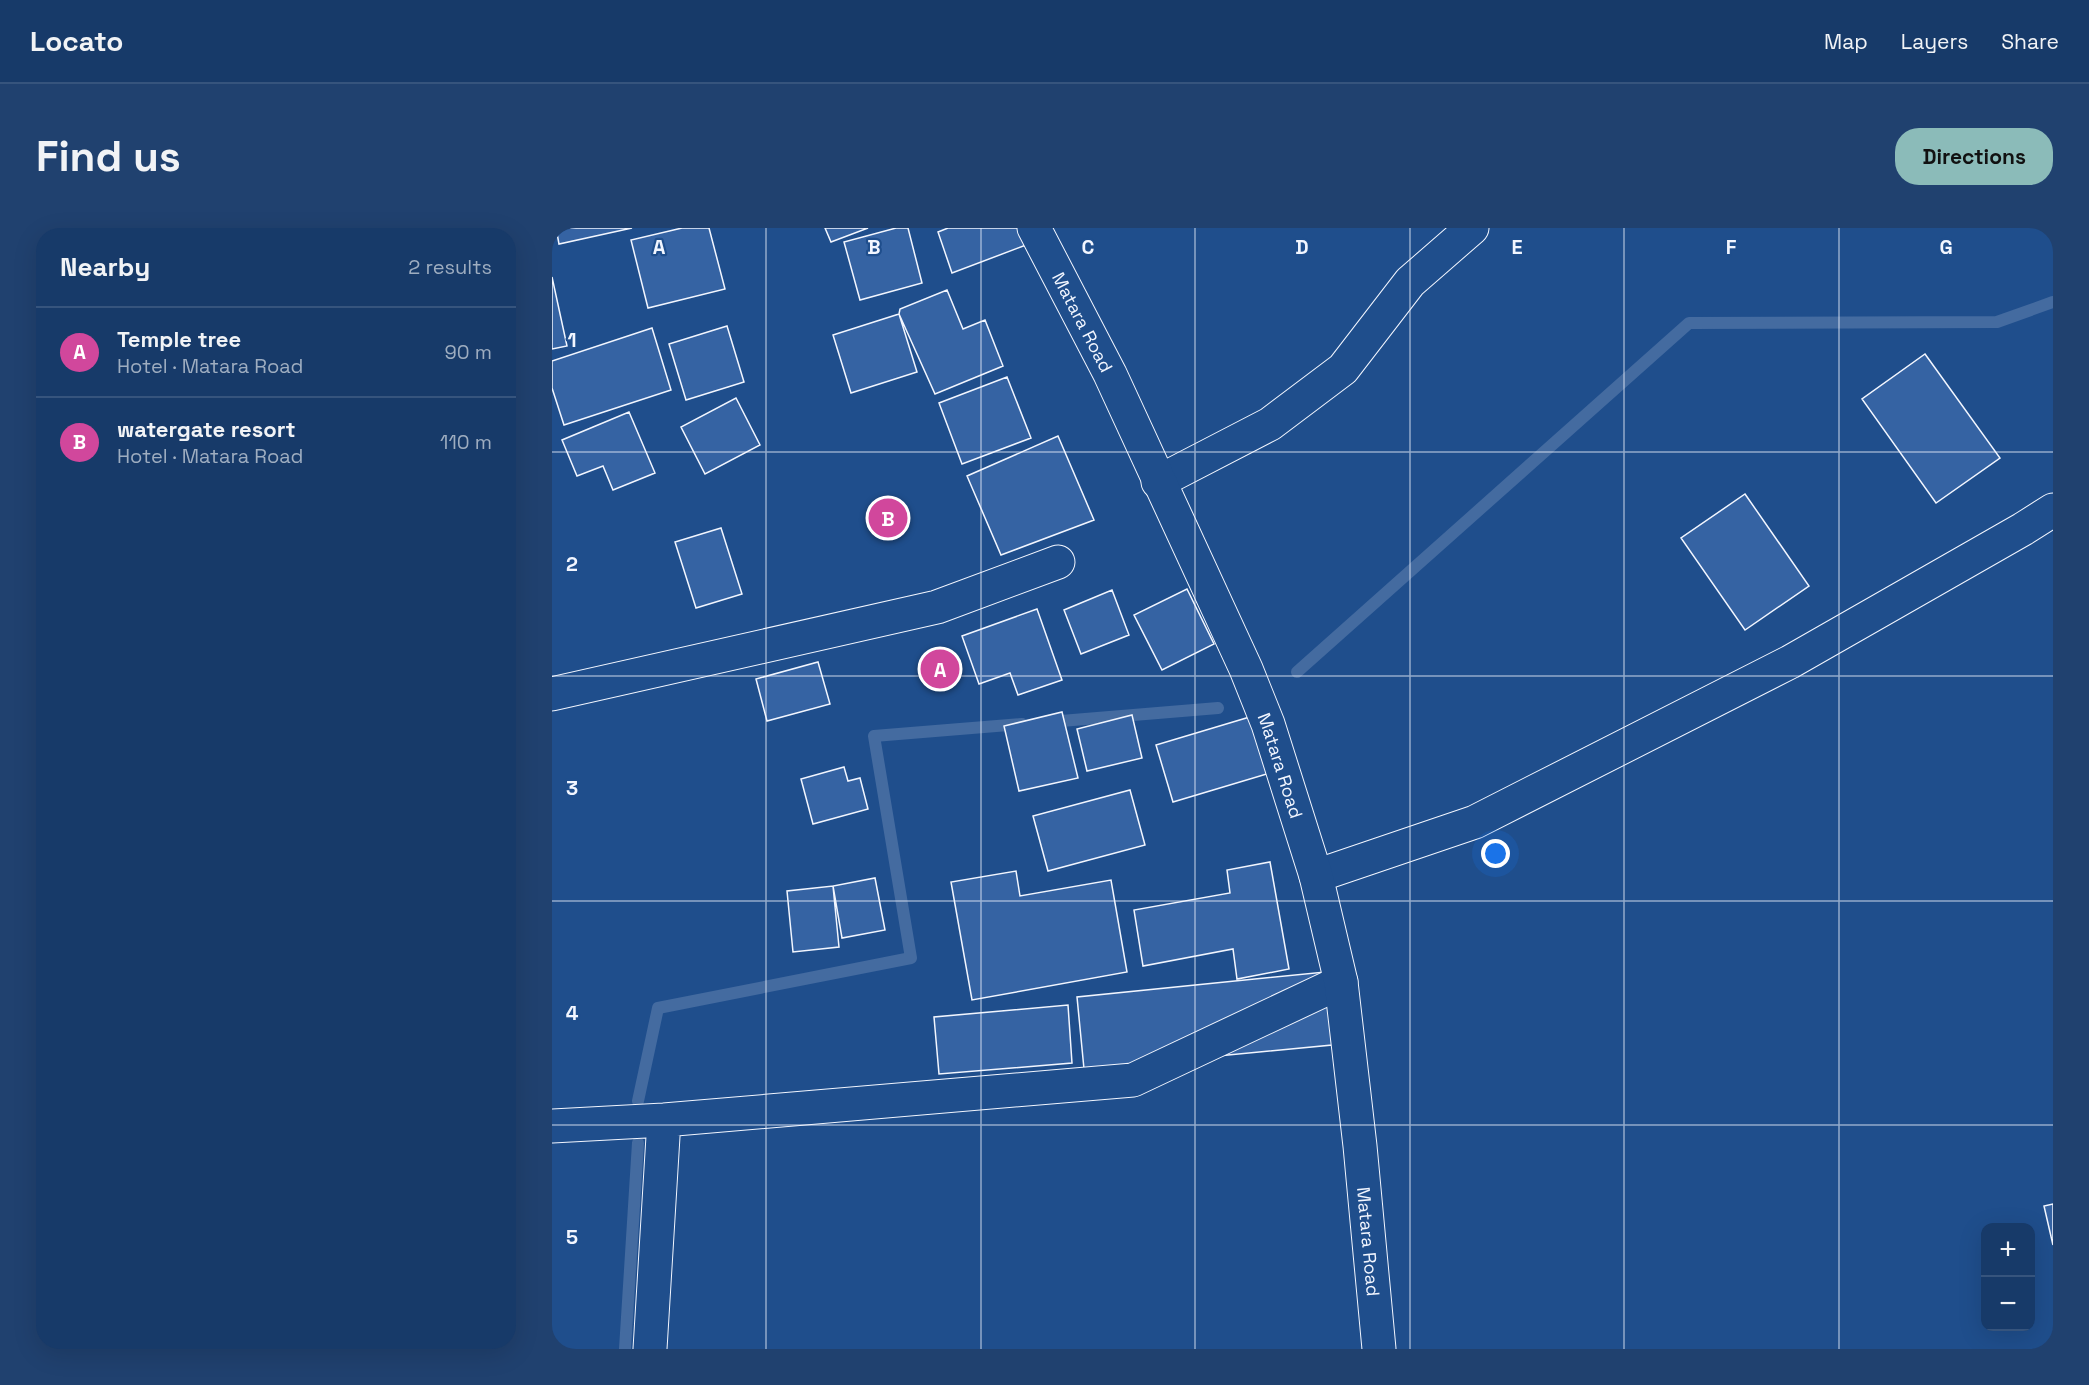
<!DOCTYPE html>
<html lang="en">
<head>
<meta charset="utf-8">
<style>
  :root { --surface:#173a69; --page:#20416f; --text:#f1f3f6; --muted:#9eadc0; --line:#36547d; --accent:#8bbbb9 }
  body { margin:0; font-family:"Space Grotesk",sans-serif; background:var(--page); color:var(--text) }
  .controls { position:absolute; right:18px; bottom:18px; display:grid; overflow:hidden; border-radius:12px; box-shadow:0 6px 24px #0002 }
  .controls button { width:54px; height:54px; display:grid; place-items:center; padding:0; border:0; border-bottom:2px solid var(--line); background:var(--surface); color:var(--text); font:30px sans-serif }
  .you { position:absolute; left:944px; top:626px; width:21px; height:21px; margin:-15px; border:4px solid #fff; border-radius:50%; background:#1a73e8; box-shadow:0 0 0 9px #1a73e833 }
  .badge { display:grid; place-items:center; width:39px; height:39px; border-radius:50%; background:var(--accent); color:#fff; font-size:20px; font-weight:700 }
  .pin { position:absolute; translate:-50% -50%; border:3px solid #fff; box-shadow:0 2px 6px #0006 }
  .list { margin:0; padding:0; list-style:none }
  h2 { display:flex; justify-content:space-between; align-items:center; height:78px; margin:0; padding:0 24px; font-size:26px }
  h2 small { font-size:20px; font-weight:400; color:var(--muted) }
  .list li { display:grid; grid-template-columns:39px 1fr auto; gap:18px; align-items:center; box-sizing:border-box; height:90px; padding:0 24px; border-top:2px solid var(--line) }
  .list b { display:block; font-size:22px; white-space:nowrap }
  .list p { margin:0; font-size:20px; white-space:nowrap; color:var(--muted) }
  .list em { font-size:20px; font-style:normal; color:var(--muted) }
  .map { position:relative; flex:none; width:1501px; height:1121px; overflow:hidden; border-radius:24px }
  header { display:flex; align-items:center; gap:36px; box-sizing:border-box; height:84px; padding:0 30px; background:var(--surface); border-bottom:2px solid var(--line) }
  header strong { font-size:28px }
  nav { display:flex; gap:33px; margin-inline-start:auto; font-size:21px }
  .intro { display:flex; align-items:center; justify-content:space-between; box-sizing:border-box; height:144px; padding:0 36px }
  h1 { margin:0; font-size:42px }
  .button { padding:15px 27px; border-radius:24px; background:var(--accent); color:#111; font-size:21px; font-weight:700 }
  main { display:flex; gap:36px; padding:0 36px }
  aside { flex:1; background:var(--surface); border-radius:24px; box-shadow:0 6px 24px #0002 }
  .map>svg:first-child { display:block }
</style>
</head>
<body>
<header>
<strong>Locato</strong>
<nav><a>Map</a><a>Layers</a><a>Share</a></nav>
</header>
<div class="intro"><h1>Find us</h1><a class="button">Directions</a></div>
<main>
<aside>
<h2>Nearby<small>2 results</small></h2>
<ul class="list">
<li><span class="badge" style="background:#d1479c">A</span><div><b>Temple tree</b><p>Hotel · Matara Road</p></div><em>90 m</em></li>
<li><span class="badge" style="background:#d1479c">B</span><div><b>watergate resort</b><p>Hotel · Matara Road</p></div><em>110 m</em></li>
</ul>
</aside>
<div class="map">
<svg width="1501" height="1121" viewBox="0 0 1501 1121">
  <rect width="100%" height="100%" fill="#1f4e8c"/>
  <g fill="none" stroke-linecap="round" stroke-linejoin="round">
    <path stroke="#446ba0" stroke-width="12" d="M745,444l392,-349 308,-1 56,-20
      M497,494l169,-14
      M86,873l20,-93 253,-50 -37,-222 148,-12
      M73,1121l13,-206"/>
  </g>
  <path fill="#3563a3" stroke="#f2f6ff" stroke-width="1.5" d="M4,0h76l-73,16z
    M130,0h27l16,61 -77,19 -17,-68z
    M273,0h43l-37,14z
    M344,0h12l14,55 -62,17 -16,-58z
    M396,0h71l7,17 -74,28 -14,-41z
    M0,49l15,69 -15,3z
    M395,62l16,39 22,-9 18,46 -68,28 -36,-80 1,-5z
    M347,86l18,58 -66,21 -18,-58z
    M175,98l17,56 -58,18 -17,-56z
    M100,100l19,62 -107,35 -12,-37v-27z
    M1373,126l75,104 -64,45 -74,-104z
    M455,149l24,61 -69,26 -23,-61z
    M184,170l24,47 -55,29 -24,-47z
    M77,184l26,61 -42,17 -10,-24 -26,10 -15,-36z
    M506,208l36,84 -93,35 -34,-79z
    M1193,266l64,92 -64,44 -64,-92z
    M169,300l21,66 -46,14 -21,-66z
    M635,361l27,55 -52,26 -28,-55z
    M560,362l17,45 -48,19 -17,-44z
    M485,381l25,71 -44,15 -8,-22 -31,11 -17,-48z
    M266,434l12,42 -63,17 -11,-42z
    M510,484l16,66 -59,13 -15,-65z
    M580,487l10,43 -55,13 -10,-42z
    M701,488l17,57 -97,29 -17,-57z
    M292,539l4,14 12,-3 8,31 -55,15 -12,-45z
    M578,562l15,55 -97,26 -15,-55z
    M718,634l19,107 -52,10 -4,-30 -90,17 -9,-56 96,-17 -3,-23z
    M464,643l4,25 91,-16 16,92 -155,28 -21,-118z
    M323,650l10,52 -43,8 -9,-52z
    M281,658l6,61 -46,5 -6,-61z
    M773,744l7,73 -248,24 -7,-72z
    M516,777l4,58 -133,11 -5,-57z
    M1501,976v41l-9,-39z"/>
  <g fill="none" stroke-linecap="round" stroke-linejoin="round">
    <g stroke="#f2f6ff" stroke-width="35">
      <path id="minor" d="M606,254l112,-58 73,-55 67,-87 62,-54
        M0,466l385,-87 121,-45
        M764,648l159,-54 315,-160 233,-133 30,-19
        M0,898l112,-6 469,-40 208,-98
        M98,1121l14,-229"/>
    </g>
    <g stroke="#f2f6ff" stroke-width="35">
      <g id="highway">
        <path id="s1" d="M482,0l76,146 136,295 22,55 48,152 25,106 19,164 19,203"/>
      </g>
    </g>
    <use href="#minor" stroke="#1f4e8c" stroke-width="33"/>
    <use href="#highway" stroke="#1f4e8c" stroke-width="33"/>
  </g>
  <path fill="none" stroke="#f2f6ff" stroke-width="1.5" stroke-opacity="0.55" d="M214,0v1121M429,0v1121M643,0v1121M858,0v1121M1072,0v1121M1287,0v1121M0,224h1501M0,448h1501M0,673h1501M0,897h1501"/>
  <g text-anchor="middle" dominant-baseline="central" stroke-width="4.5" stroke-linejoin="round" paint-order="stroke">
    <g font-size="18" fill="#f2f6ff" stroke="#1f4e8c">
      <text stroke="none"><textPath href="#s1" startOffset="106">Matara Road</textPath></text>
      <text stroke="none"><textPath href="#s1" startOffset="592">Matara Road</textPath></text>
      <text stroke="none"><textPath href="#s1" startOffset="1078">Matara Road</textPath></text>
    </g>
  </g>
  <g font-size="20" text-anchor="middle" font-weight="bold" fill="#f2f6ff" stroke="#1f4e8c" stroke-width="4.5" stroke-linejoin="round" paint-order="stroke">
    <text x="107" y="26">A</text>
    <text x="322" y="26">B</text>
    <text x="536" y="26">C</text>
    <text x="750" y="26">D</text>
    <text x="965" y="26">E</text>
    <text x="1179" y="26">F</text>
    <text x="1394" y="26">G</text>
    <text x="20" y="119">1</text>
    <text x="20" y="343">2</text>
    <text x="20" y="567">3</text>
    <text x="20" y="792">4</text>
    <text x="20" y="1016">5</text>
  </g>
</svg>
<div class="controls">
<button>+</button>
<button>−</button>
</div>
<div class="you"></div>
<div class="pin badge" style="left:388px;top:441px;background:#d1479c">A</div>
<div class="pin badge" style="left:336px;top:290px;background:#d1479c">B</div>
</div>
</main>
</body>
</html>
